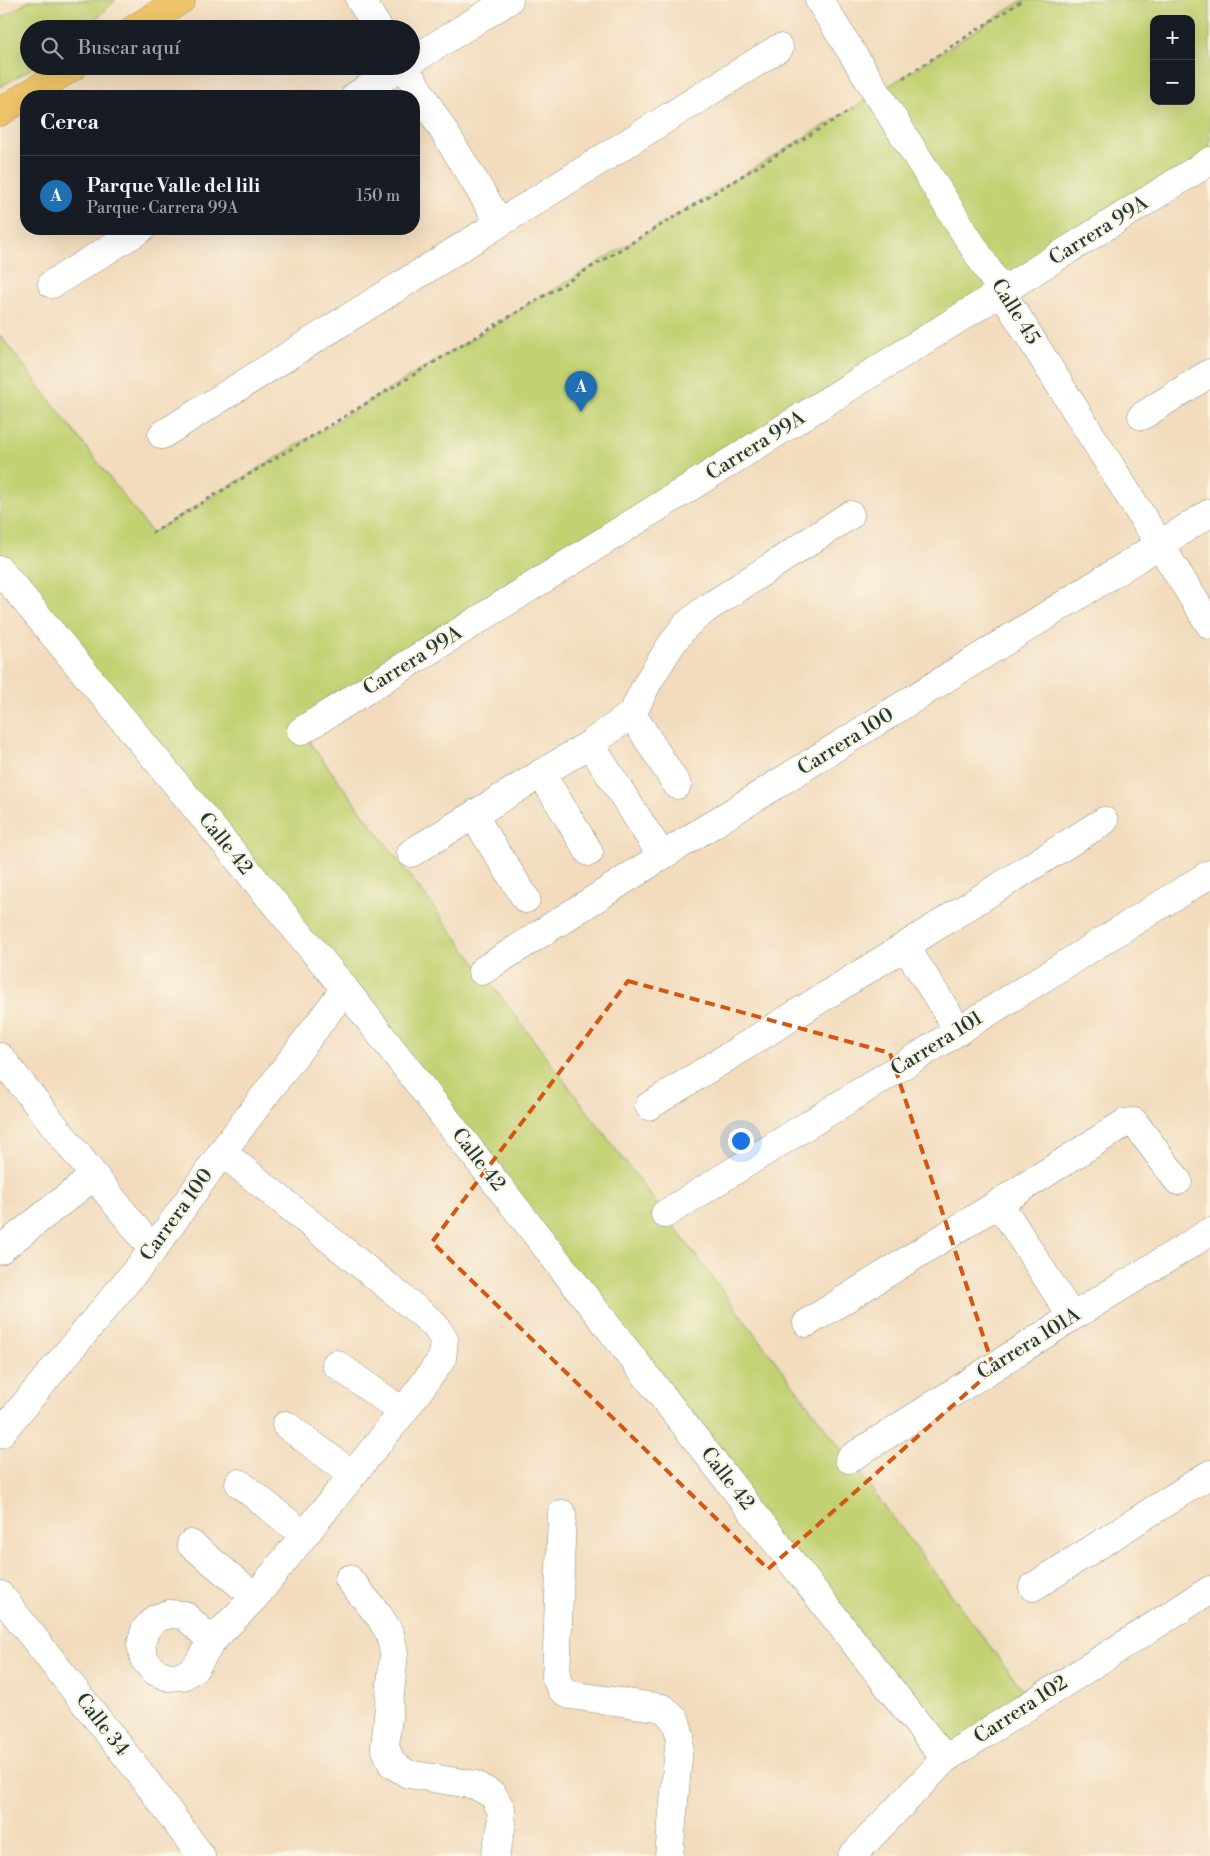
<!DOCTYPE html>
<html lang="es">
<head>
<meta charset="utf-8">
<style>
  :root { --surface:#171b24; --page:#20242c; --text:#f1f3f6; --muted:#9ea1a6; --line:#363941; --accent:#1f6fb2 }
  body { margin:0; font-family:"Libre Bodoni",serif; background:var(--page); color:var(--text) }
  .controls { position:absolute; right:15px; top:15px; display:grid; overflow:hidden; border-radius:10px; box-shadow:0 5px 20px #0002 }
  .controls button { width:45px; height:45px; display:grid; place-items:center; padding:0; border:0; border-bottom:1px solid var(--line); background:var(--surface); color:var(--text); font:25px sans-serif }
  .you { position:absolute; left:740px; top:1140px; width:18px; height:18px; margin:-12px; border:4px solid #fff; border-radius:50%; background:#1a73e8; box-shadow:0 0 0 8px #1a73e833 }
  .badge { display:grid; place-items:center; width:32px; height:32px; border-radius:50%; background:var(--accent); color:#fff; font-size:16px; font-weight:700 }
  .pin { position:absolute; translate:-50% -41px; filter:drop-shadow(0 1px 2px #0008) }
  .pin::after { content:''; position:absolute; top:26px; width:18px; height:15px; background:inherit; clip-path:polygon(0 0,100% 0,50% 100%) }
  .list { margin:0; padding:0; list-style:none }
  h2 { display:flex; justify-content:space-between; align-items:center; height:65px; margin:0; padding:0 20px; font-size:21px }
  h2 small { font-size:16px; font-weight:400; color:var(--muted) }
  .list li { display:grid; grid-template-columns:32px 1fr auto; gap:15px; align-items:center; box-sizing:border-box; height:80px; padding:0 20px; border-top:1px solid var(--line) }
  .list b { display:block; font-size:19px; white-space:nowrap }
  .list p { margin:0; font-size:16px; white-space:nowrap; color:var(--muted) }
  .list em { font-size:16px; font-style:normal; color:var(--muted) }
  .icon { flex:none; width:28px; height:28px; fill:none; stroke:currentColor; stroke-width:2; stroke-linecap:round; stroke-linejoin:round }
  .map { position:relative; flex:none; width:1210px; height:1856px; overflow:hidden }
  .search { position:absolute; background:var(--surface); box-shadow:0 5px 20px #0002; left:20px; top:20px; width:400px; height:55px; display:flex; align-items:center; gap:12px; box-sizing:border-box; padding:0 18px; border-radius:28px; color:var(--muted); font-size:19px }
  .panel { position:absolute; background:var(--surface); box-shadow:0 5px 20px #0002; left:20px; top:90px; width:400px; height:145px; border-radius:20px }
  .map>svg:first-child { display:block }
</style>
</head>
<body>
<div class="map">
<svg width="1210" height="1856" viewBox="0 0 1210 1856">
  <rect width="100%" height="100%" fill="#fcf5e5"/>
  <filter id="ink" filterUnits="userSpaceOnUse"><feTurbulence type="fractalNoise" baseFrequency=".02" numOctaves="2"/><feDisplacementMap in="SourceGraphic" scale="10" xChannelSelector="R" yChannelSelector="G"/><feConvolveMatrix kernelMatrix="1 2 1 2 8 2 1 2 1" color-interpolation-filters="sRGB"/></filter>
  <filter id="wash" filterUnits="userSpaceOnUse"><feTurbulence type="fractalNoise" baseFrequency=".0096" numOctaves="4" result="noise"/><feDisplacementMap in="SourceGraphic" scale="20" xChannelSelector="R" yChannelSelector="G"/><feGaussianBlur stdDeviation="1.12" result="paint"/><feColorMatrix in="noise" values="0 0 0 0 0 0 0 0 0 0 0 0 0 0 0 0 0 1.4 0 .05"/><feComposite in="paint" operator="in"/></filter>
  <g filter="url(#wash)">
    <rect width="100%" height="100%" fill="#f2dcbd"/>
    <path fill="#c3d173" stroke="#718754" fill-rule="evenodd" d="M31,0h85l-30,29h-57v37h7l-36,21v-68z
      M1023,0h187v161l-909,570 731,971 -87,57 -945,-1189v-235l152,198 726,-440zM1154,19h37v82h-37z"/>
  </g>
  <g filter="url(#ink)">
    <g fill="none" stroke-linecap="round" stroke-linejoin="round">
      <g stroke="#888c78" stroke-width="29">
        <path id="minor" d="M360,0l19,29
          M819,0l391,625
          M411,61l98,-61
          M404,66l96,157
          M355,96l48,-30
          M52,284l89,-55
          M1142,416l68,-43
          M162,435l617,-387
          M0,570l345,419 600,770
          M632,714l45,71
          M301,731l909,-570
          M590,744l72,112
          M541,773l48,79
          M473,815l53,84
          M411,853l179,-109 42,-30 16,-32 21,-34 16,-22 21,-17 144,-94
          M482,971l180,-115 548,-343
          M959,1031l-54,-85 199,-125
          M0,1057l153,193
          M649,1106l256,-160
          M665,1214l545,-340
          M0,1250l94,-74
          M1072,1317l-73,-114 126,-80 9,-1 44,59
          M807,1323l192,-120
          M336,1364l67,48
          M286,1425l67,50
          M0,1434l153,-184 69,-98 123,-163
          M849,1459l223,-142 138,-85
          M239,1483l65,52
          M562,1514l-6,164 5,11 9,6 93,13 13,13 4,15 -11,120
          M191,1544l64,53
          M349,1579l31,38 10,17 4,19 -9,94 7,17 16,10 67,11 18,10 8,14 1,15 -7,32
          M1033,1587l177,-113
          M0,1595l143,182 58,79
          M212,1641l-28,-26 -15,-1 -14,5 -10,11 -4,15 3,14 10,12 14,6 15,-1 12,-8 17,-27 43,-44 148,-185 39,-53 2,-20 -11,-16 -211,-171
          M852,1856l93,-97 265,-169"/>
      </g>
      <g stroke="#888c78" stroke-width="29">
        <path id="major" d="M134,29l47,-29
          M0,112l74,-46"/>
      </g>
      <path stroke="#888c78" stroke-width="3" stroke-dasharray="4 4" stroke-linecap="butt" d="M903,78l120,-78
        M152,533l699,-423"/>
      <use href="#minor" stroke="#fff" stroke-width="28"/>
      <use href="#major" stroke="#efc469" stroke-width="28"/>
    </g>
  </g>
  <path fill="none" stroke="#d45610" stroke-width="4" stroke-dasharray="10 6" stroke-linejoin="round" d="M628,981l262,72 104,316 -226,200 -336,-327z"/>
  <g text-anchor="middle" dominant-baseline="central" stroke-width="4" stroke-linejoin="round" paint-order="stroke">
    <g font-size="20" fill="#1f3d34" stroke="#fcf5e5">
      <text transform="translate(1099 231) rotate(-32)">Carrera 99A</text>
      <text transform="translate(1015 312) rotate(58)">Calle 45</text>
      <text transform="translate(756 446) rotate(-32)">Carrera 99A</text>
      <text transform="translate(413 661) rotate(-32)">Carrera 99A</text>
      <text transform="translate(846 742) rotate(-32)">Carrera 100</text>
      <text transform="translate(225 844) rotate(51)">Calle 42</text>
      <text transform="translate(937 1044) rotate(-32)">Carrera 101</text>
      <text transform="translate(478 1160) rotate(52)">Calle 42</text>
      <text transform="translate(177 1215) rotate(-54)">Carrera 100</text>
      <text transform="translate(1029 1344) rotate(-32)">Carrera 101A</text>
      <text transform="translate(727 1479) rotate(52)">Calle 42</text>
      <text transform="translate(1021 1710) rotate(-33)">Carrera 102</text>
      <text transform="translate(102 1725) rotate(52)">Calle 34</text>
    </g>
  </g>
</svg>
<div class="controls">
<button>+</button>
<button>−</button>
</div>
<div class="you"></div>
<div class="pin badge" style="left:581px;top:412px">A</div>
<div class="search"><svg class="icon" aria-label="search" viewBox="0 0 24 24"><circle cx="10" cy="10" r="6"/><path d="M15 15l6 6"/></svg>Buscar aquí</div>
<section class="panel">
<h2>Cerca<small></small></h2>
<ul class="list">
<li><span class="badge">A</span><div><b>Parque Valle del lili</b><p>Parque · Carrera 99A</p></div><em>150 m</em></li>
</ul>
</section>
</div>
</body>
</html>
